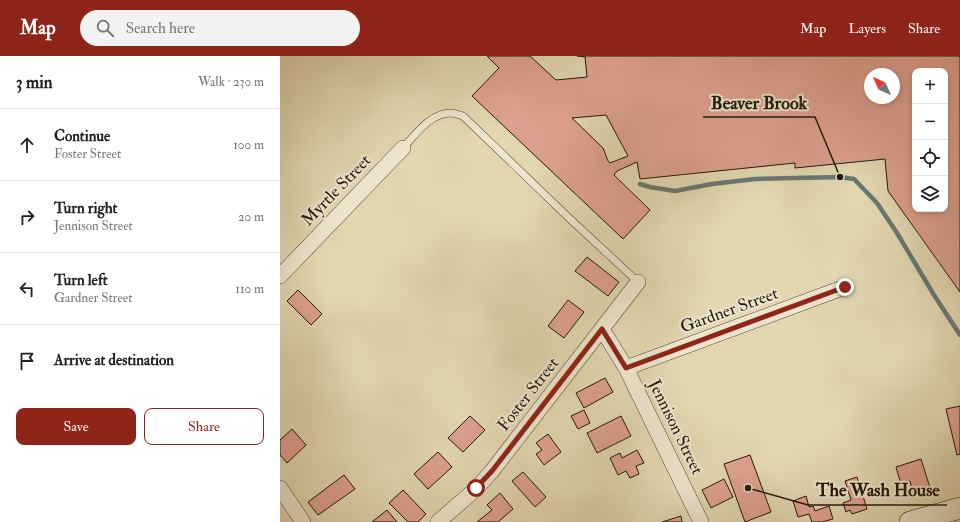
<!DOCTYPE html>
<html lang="en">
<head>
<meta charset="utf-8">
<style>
  :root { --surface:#fff; --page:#f2f2f2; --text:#202124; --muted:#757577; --line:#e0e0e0; --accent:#8f2418 }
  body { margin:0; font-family:"IM FELL Double Pica",serif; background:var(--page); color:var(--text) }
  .controls { position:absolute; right:12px; top:12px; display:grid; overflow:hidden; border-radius:8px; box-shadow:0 2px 6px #0003 }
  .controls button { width:36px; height:36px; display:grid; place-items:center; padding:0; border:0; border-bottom:1px solid var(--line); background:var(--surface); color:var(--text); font:20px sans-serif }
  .compass { position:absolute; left:584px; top:12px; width:36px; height:36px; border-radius:50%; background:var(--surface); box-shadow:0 2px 6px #0003; rotate:315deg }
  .stop { position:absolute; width:12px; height:12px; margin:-9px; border:3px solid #8f2418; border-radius:50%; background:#fff }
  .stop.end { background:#8f2418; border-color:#fff; box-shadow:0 1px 4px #0008 }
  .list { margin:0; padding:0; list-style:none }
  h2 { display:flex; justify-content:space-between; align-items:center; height:52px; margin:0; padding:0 16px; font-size:17px }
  h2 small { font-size:13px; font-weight:400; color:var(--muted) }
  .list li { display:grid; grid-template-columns:26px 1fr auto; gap:12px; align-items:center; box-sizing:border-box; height:72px; padding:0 16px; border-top:1px solid var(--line) }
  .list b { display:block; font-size:15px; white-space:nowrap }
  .list p { margin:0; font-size:13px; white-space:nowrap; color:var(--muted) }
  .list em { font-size:13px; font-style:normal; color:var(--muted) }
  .actions { display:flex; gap:8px; padding:12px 16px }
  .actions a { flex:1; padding:9px 0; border:1px solid var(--accent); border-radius:8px; text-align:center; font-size:14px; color:var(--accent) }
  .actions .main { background:var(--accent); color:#fff }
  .icon { flex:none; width:22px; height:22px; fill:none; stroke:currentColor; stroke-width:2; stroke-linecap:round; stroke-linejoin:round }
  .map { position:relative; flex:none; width:680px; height:466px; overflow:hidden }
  header { display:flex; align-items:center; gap:24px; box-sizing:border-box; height:56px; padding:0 20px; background:var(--accent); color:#fff }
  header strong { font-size:19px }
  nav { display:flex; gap:22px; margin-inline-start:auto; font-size:14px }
  .search { width:280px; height:36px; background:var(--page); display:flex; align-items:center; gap:10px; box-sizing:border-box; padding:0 14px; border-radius:22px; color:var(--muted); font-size:15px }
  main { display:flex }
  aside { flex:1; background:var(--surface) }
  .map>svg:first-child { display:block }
</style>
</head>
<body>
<header>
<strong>Map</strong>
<div class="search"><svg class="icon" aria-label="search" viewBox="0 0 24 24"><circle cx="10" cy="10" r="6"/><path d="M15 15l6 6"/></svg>Search here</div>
<nav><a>Map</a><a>Layers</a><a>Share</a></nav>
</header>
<main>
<aside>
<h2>3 min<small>Walk · 230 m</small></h2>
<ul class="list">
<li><svg class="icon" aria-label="ahead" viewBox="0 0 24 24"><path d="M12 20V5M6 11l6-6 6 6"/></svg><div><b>Continue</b><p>Foster Street</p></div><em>100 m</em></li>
<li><svg class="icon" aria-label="right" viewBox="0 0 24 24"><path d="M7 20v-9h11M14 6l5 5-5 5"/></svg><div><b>Turn right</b><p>Jennison Street</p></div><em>20 m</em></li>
<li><svg class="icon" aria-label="left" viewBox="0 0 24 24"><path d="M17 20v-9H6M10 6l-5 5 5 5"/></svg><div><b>Turn left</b><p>Gardner Street</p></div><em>110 m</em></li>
<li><svg class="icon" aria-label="arrive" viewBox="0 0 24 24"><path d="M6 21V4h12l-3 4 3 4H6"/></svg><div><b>Arrive at destination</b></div></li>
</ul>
<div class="actions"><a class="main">Save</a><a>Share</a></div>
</aside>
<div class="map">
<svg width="680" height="466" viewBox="0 0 680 466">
  <rect width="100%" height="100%" fill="#e1d6b0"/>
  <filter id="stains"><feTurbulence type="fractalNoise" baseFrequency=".005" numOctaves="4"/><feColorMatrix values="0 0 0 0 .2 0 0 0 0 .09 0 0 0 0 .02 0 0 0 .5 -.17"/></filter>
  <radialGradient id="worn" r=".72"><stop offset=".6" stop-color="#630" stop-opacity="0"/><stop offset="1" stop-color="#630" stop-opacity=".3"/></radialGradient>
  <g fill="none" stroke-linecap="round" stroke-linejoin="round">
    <path stroke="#67786f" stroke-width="4.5" d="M360,128l10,3 25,4 37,-7 43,-5 85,-2 14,2 23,24 20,30 37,62 26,40"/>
  </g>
  <path fill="#dda08e" stroke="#22180d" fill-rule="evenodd" d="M207,0h43l26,24 31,-3 -2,-20 -8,-1h383v236l-72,-101 -3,-32 -90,9v-5l-155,16 -3,-17 -20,9 -3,4 36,35 -27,29 -151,-143 27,-28zM635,15h30v138h-30zM590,18h24v24h-24zM326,59l22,41 -18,7 -2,-2 -5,-13 -31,-30z
    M307,201l32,25 -11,14 -33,-25z
    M18,234l24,24 -11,11 -24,-24z
    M288,244l16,12 -20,26 -16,-12z
    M325,322l8,14 -29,16 -8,-15z
    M680,350v48l-3,1 -11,-46z
    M304,354l6,13 -12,6 -7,-13z
    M190,360l15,14 -22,22 -15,-14z
    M341,360l10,20 -34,17 -10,-20z
    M12,373l14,16 -19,18 -7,-8v-15z
    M268,378l13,18 -17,13 -8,-11 6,-4 -6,-7z
    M357,394l7,13 -8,3 3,8 -9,4 -4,-7 -8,4 -8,-17 10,-5 2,5z
    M158,396l14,15 -24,22 -14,-15z
    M470,399l21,57 -26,10 -21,-58z
    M641,403l10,32 -17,5 -4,-15 -9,3 -5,-17z
    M243,416l23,25 -11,10 -23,-26z
    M64,419l11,14 -37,26 -10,-13z
    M577,421l10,32 -15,5 -2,-4 -4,2 -3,-9 8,-3 -6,-19z
    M444,423l9,18 -22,11 -9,-18z
    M123,434l23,24 -8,8h-10l-19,-19z
    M220,437l13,16 -15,13h-21l15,-12 -5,-5z
    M526,440l3,11 4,-1 2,5 14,-5 4,13 -11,3h-10l-3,-8 -11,3 -5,-16z
    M107,454l10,12h-25z
    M401,460l1,6h-20z"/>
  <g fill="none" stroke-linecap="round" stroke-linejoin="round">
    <g stroke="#524836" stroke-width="8">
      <path id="lane" d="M123,92c13,-14 27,-35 48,-35 4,0 8,2 12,3l106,102 69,64"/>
    </g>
    <g stroke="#524836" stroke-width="16">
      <path id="street" d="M0,220l123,-128
        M322,273l24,39 75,154
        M346,312l219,-81
        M0,432l23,34
        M158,466l38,-33 16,-18 146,-189"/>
    </g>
    <g stroke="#22180d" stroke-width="22">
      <path id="secondary" d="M630,466l50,-14"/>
    </g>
    <use href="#lane" stroke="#ece4cc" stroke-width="7"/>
    <use href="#street" stroke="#ece4cc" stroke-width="15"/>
    <use href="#secondary" stroke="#ece4cc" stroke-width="21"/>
  </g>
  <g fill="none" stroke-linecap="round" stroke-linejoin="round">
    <path stroke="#8f2418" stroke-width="5" d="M196,432l16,-17 110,-142 24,39 219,-81"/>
  </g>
  <g text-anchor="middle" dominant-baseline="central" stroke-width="4" stroke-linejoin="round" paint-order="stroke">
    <g font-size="17" fill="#22180d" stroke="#ece4cc">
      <text transform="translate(56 134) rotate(-46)">Myrtle Street</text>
      <text transform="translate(449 254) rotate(-20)">Gardner Street</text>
      <text transform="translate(248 338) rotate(-52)">Foster Street</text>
      <text transform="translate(396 371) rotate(64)">Jennison Street</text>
    </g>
  </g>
  <path fill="none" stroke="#22180d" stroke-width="1.5" d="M560 121L535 61H423M468 432L528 449H667"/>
  <g fill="#22180d" stroke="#ece4cc" stroke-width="1.5">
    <circle cx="560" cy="121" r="4"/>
    <circle cx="468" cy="432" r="4"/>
  </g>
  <g font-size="18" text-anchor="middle" font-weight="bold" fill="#22180d" stroke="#ece4cc" stroke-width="4" stroke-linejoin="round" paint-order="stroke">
    <text x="479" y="53">Beaver Brook</text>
    <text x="598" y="440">The Wash House</text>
  </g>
  <rect width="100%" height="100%" filter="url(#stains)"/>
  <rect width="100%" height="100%" fill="url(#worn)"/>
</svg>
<div class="controls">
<button>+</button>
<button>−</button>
<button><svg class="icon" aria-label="locate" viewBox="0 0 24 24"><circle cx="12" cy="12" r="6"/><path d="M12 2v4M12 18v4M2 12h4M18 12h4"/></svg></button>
<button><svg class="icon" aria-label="layers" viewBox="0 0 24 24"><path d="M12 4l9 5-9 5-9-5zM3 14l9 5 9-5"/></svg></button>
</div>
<svg class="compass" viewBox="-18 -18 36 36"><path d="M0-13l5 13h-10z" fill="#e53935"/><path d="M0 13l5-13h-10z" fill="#757577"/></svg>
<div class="stop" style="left:196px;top:432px"></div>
<div class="stop end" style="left:565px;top:231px"></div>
</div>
</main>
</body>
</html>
